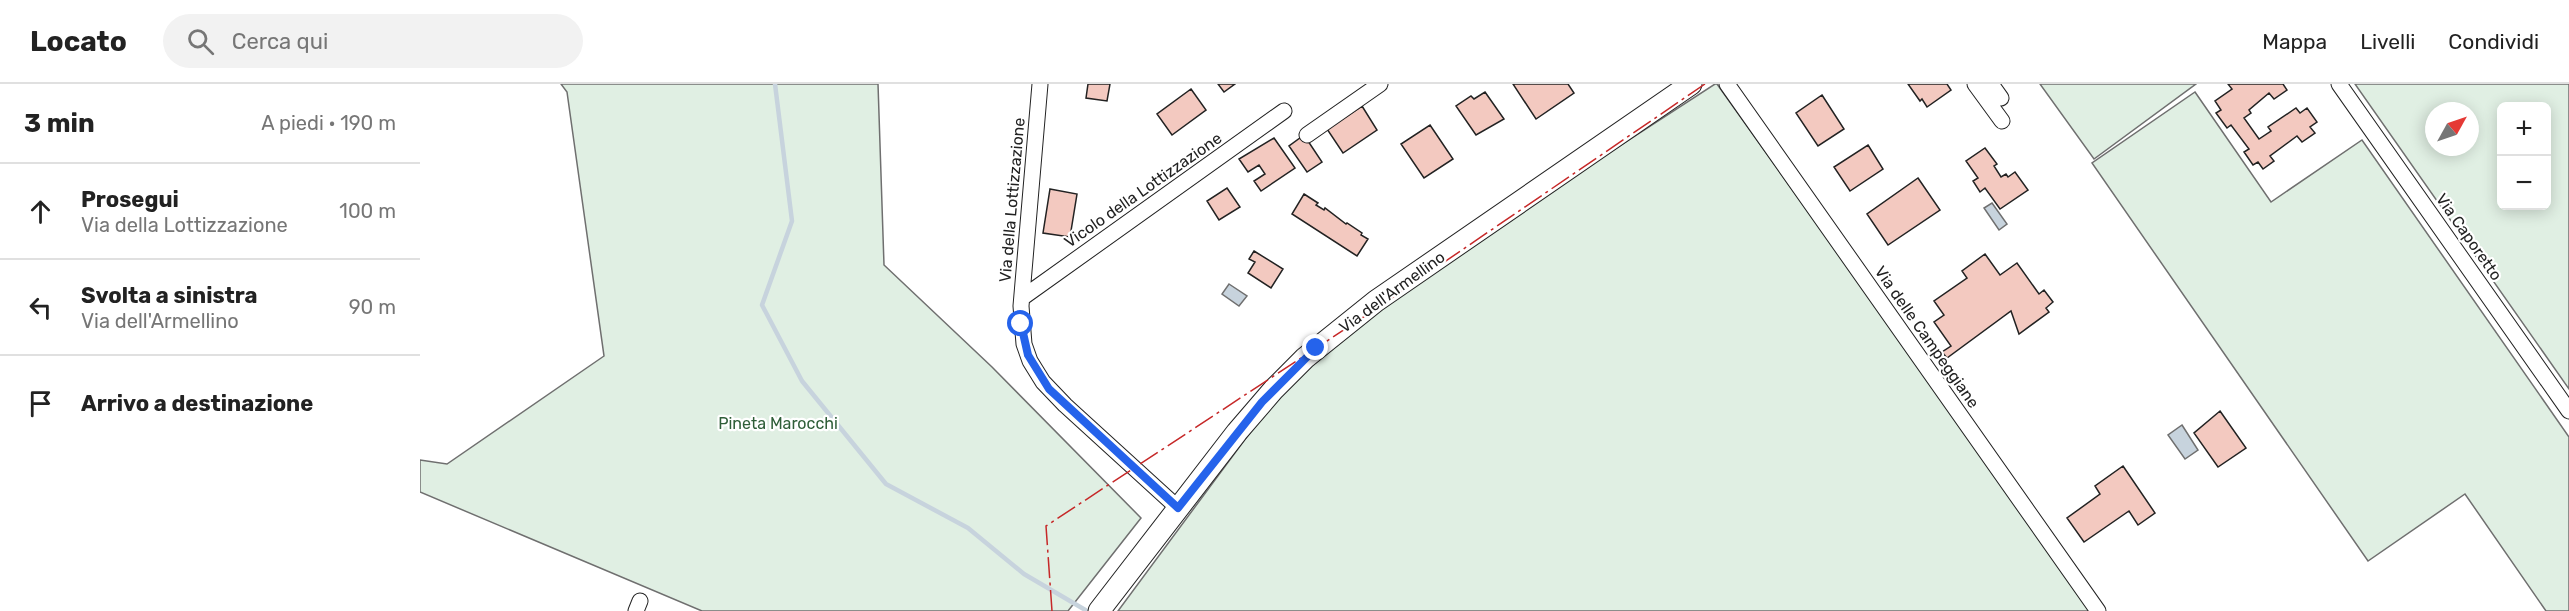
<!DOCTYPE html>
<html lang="it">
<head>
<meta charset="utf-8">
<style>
  :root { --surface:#fff; --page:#f2f2f2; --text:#222; --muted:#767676; --line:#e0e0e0 }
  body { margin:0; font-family:Rubik,sans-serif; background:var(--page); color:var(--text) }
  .controls { position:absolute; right:18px; top:18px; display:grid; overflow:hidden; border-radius:9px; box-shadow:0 3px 15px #0003 }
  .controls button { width:54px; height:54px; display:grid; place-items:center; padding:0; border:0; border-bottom:2px solid var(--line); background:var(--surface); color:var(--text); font:30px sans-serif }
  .compass { position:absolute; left:2005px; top:18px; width:54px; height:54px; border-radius:50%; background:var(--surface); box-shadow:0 3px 15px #0003; rotate:50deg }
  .stop { position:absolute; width:18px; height:18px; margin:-14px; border:4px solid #2563eb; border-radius:50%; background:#fff }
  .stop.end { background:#2563eb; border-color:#fff; box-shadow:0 2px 6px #0008 }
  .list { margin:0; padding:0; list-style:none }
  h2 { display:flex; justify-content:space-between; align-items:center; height:78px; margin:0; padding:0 24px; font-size:26px }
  h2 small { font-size:20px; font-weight:400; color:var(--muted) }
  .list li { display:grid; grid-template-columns:39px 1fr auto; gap:18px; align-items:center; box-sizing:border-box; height:96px; padding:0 24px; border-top:2px solid var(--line) }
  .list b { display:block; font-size:22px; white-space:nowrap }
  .list p { margin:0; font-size:20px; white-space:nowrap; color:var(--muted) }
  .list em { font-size:20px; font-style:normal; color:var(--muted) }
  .icon { flex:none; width:33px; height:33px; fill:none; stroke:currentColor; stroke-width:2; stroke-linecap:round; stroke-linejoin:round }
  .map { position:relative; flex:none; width:2149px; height:527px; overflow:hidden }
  header { display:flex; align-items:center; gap:36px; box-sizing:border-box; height:84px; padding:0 30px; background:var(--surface); border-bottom:2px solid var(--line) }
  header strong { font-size:28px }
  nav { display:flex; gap:33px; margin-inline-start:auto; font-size:21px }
  .search { width:420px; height:54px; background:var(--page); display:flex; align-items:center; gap:15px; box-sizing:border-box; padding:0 21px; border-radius:33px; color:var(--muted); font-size:22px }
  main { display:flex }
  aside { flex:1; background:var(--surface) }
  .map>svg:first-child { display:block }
</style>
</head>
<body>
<header>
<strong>Locato</strong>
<div class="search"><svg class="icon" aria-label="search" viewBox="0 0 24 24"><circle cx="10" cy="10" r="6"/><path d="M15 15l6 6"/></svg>Cerca qui</div>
<nav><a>Mappa</a><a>Livelli</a><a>Condividi</a></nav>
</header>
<main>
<aside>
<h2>3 min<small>A piedi · 190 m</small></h2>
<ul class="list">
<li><svg class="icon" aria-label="ahead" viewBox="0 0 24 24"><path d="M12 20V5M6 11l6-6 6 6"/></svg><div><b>Prosegui</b><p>Via della Lottizzazione</p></div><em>100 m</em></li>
<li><svg class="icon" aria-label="left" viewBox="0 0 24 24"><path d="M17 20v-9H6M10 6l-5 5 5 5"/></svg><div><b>Svolta a sinistra</b><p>Via dell'Armellino</p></div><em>90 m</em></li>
<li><svg class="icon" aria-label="arrive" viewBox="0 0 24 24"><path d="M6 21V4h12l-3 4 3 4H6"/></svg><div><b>Arrivo a destinazione</b></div></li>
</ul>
</aside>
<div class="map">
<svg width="2149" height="527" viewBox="0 0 2149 527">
  <rect width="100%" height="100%" fill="#fff"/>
  <path fill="#e0efe3" stroke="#6f6f6f" stroke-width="1.5" fill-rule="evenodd" d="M141,0h317l6,181 108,102 149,151 -73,93h-366l-282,-119v-32l27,4 157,-108 -37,-264z
    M1295,0h2l376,527h-975l165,-223 96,-86z
    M1620,0h156l-102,75z
    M1935,0h214v305zM2126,22v100h-44v-100zM2014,27h36v36h-36z
    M1775,8l76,110 91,-62 207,297v174h-23l-81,-117 -97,67 -276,-398z"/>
  <path fill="#c7d3dd" stroke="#6f6f6f" stroke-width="1.5" d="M1572,119l15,21 -8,6 -15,-22z
    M809,200l18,12 -8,10 -17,-12z
    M1762,341l16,25 -13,9 -17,-24z"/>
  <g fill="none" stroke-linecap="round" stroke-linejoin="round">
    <path stroke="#c7d3dd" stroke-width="4.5" d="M355,0l17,137 -30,84 40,76 84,103 82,44 56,46 63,37"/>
  </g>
  <path fill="#f3c9c0" stroke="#222" stroke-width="1.5" d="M668,0h22l-3,17 -21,-3z
    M798,0h17l-11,8z
    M1093,0h55l6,9 -38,26z
    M1488,0h39l4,6 -24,17 -5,-8 -2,2z
    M1808,0h55l4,6 -13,9 -5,-6 -20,17 2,3 -7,5 15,21 12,-8 -3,-4 28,-19 4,5 7,-5 10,14 -7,5 5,6 -13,9 -5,-6 -27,20 4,5 -11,8 -5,-7 -5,3 -9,-13 5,-3 -18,-24 -4,3 -11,-15 5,-3 -6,-9 17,-12z
    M771,5l15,21 -34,25 -15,-21z
    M1065,8l19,27 -28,16 -20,-29 15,-10 3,3z
    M1402,11l22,34 -26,17 -22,-33z
    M942,22l15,24 -34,23 -16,-24z
    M1010,41l23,34 -29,19 -23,-34z
    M884,51l18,27 -15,10 -18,-26z
    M854,54l21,30 -34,23 -7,-10 11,-7 -6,-9 -11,7 -9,-13z
    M1448,61l15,24 -33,22 -16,-24z
    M1565,64l12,16 -3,2 7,11 5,-3 2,3 7,-5 13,18 -28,19 -15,-21 -5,4 -7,-11 5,-3 -12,-17z
    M1498,94l22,32 -52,35 -21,-31z
    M807,104l13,19 -21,13 -12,-19z
    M630,105l27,5 -7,43 -27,-4z
    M884,110l14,9 -2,2 8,5 1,-2 21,16 1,-1 15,10 -1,2 7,4 -11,17 -65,-42z
    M834,167l29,18 -12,19 -23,-15 7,-11 -6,-3z
    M1565,170l15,21 17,-12 22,31 5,-4 9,12 -7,6 3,4 -30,22 -8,-23 -64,47 -5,-6 9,-6 -17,-24 10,-7 -10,-14 33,-23 -5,-7z
    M1800,327l26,37 -28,19 -24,-34z
    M1703,382l32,47 -17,12 -9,-14 -45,31 -17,-24 33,-24 -5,-8z"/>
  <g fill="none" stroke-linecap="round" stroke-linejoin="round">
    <g stroke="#222" stroke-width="17">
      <path id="street" d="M620,0l-19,222 3,38 6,17 13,21 22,23 113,103
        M1307,0l371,527
        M1555,0l27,37
        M1571,0l10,14
        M1919,0l230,327
        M887,51l73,-51
        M602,214l262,-187
        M216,527l4,-10"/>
    </g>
    <g stroke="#222" stroke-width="23">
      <path id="secondary" d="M679,527l138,-179 37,-43 31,-31 71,-57 315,-217"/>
    </g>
    <use href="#street" stroke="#fff" stroke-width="15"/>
    <use href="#secondary" stroke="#fff" stroke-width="21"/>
    <path stroke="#c62828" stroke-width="1.5" stroke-dasharray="21 4.5 3 4.5" stroke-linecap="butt" d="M632,527l-6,-85 331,-218 328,-224"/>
  </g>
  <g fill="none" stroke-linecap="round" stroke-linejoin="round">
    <path stroke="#2563eb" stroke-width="8" d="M601,240l7,31 21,34 129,119 84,-106 54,-54"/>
  </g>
  <g text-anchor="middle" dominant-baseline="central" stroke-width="4.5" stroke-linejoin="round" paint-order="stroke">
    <g font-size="16" fill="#222" stroke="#fff">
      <text transform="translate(723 106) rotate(-35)">Vicolo della Lottizzazione</text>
      <text transform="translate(592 116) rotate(-85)">Via della Lottizzazione</text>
      <text transform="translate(2049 153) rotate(55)">Via Caporetto</text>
      <text transform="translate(972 208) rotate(-36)">Via dell'Armellino</text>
      <text transform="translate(1507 253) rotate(55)">Via delle Campeggiane</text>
    </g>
    <g font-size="16" fill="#2f5e38" stroke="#fff">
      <text x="358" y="339">Pineta Marocchi</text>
    </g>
  </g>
</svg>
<div class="controls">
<button>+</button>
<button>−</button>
</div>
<svg class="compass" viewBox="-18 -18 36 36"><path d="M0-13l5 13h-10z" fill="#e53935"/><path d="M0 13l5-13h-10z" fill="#767676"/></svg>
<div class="stop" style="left:601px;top:240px"></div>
<div class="stop end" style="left:896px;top:264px"></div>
</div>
</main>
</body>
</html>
